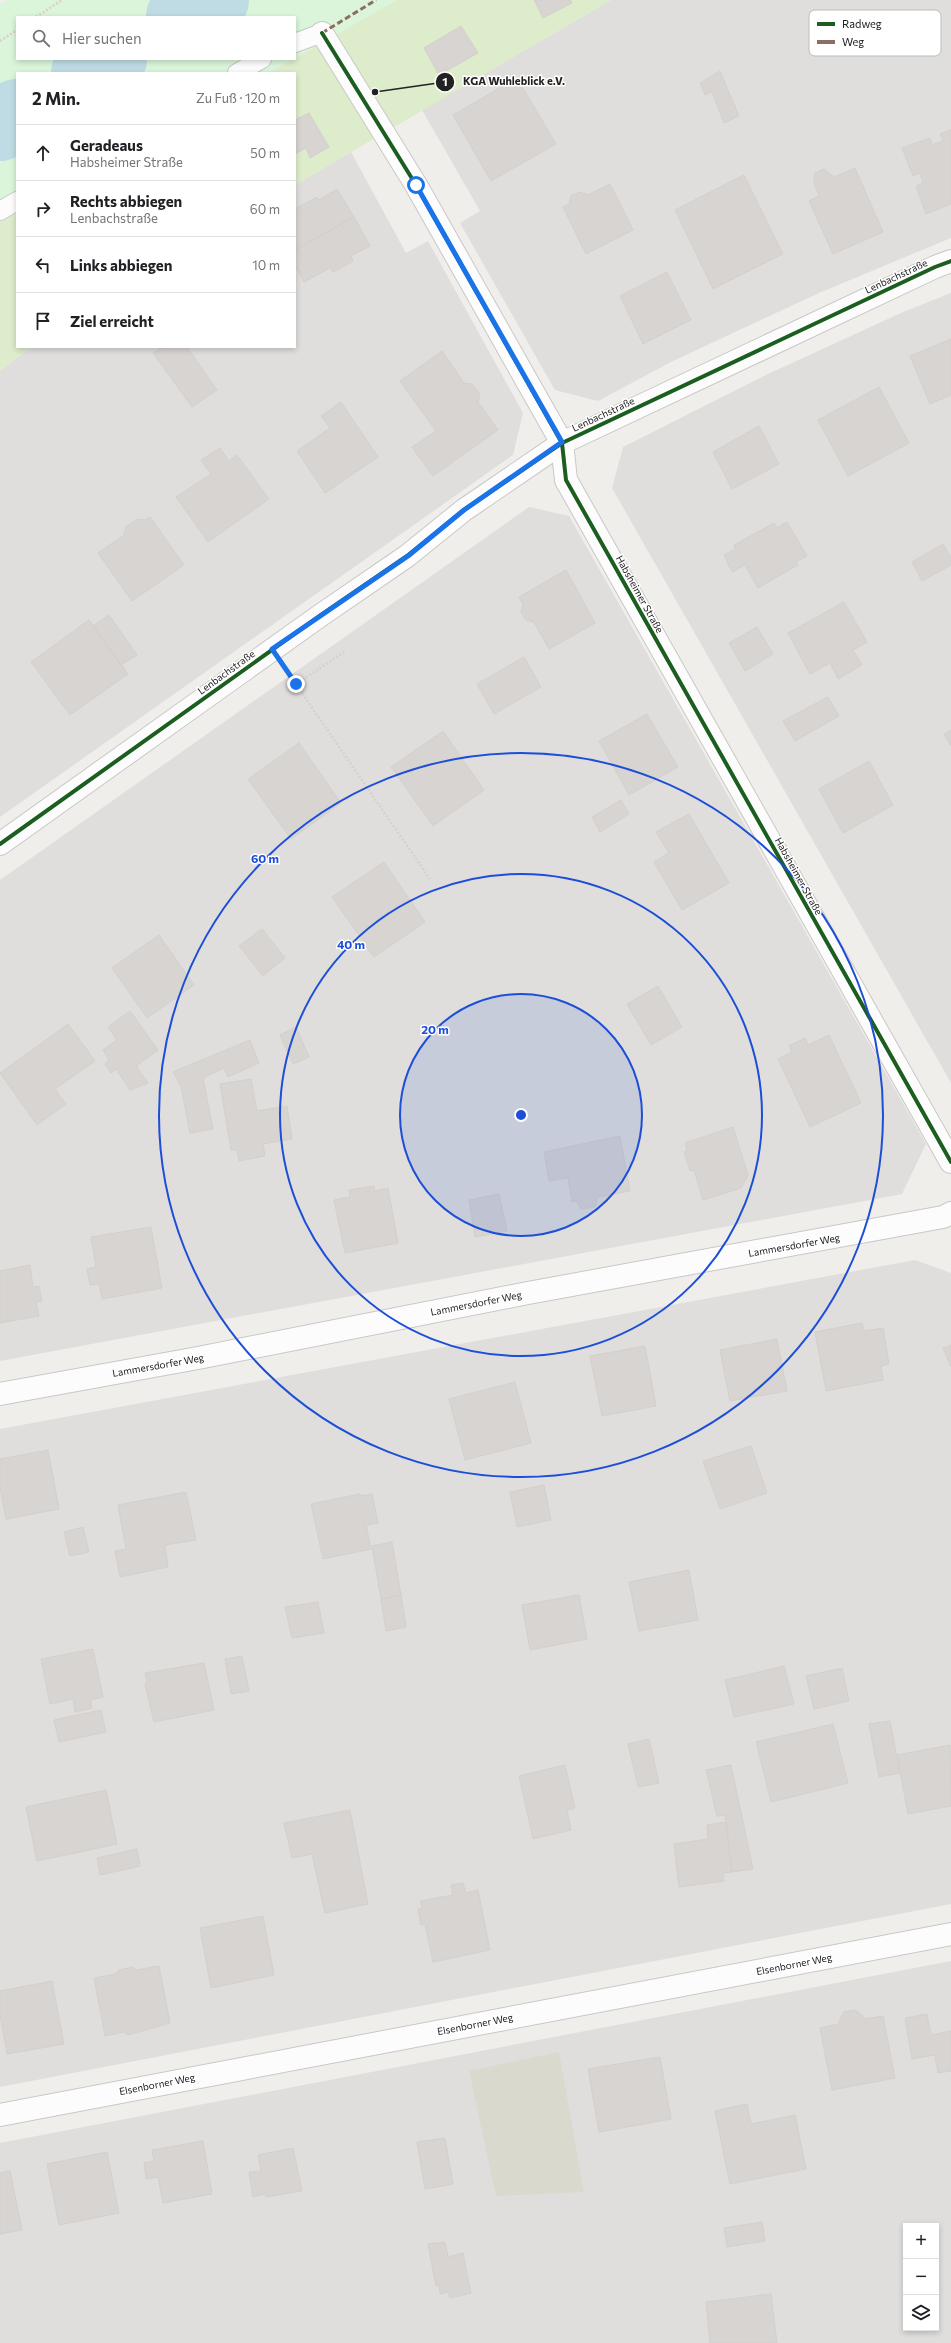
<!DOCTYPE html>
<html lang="de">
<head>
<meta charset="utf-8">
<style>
  :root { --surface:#fff; --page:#f2f2f2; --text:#202124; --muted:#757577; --line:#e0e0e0 }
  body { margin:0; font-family:Commissioner,sans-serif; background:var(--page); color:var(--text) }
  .controls { position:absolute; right:12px; bottom:12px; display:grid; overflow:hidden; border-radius:0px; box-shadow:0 2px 6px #0003 }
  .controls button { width:36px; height:36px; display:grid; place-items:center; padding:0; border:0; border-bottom:1px solid var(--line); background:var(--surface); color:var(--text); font:20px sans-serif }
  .stop { position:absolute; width:12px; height:12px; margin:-9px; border:3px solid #1a73e8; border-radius:50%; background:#fff }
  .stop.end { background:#1a73e8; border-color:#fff; box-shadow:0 1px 4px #0008 }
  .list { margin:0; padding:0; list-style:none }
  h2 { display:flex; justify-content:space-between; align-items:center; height:52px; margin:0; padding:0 16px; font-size:17px }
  h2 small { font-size:13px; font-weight:400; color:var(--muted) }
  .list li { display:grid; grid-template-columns:26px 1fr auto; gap:12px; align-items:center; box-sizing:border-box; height:56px; padding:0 16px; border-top:1px solid var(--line) }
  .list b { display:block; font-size:15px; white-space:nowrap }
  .list p { margin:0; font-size:13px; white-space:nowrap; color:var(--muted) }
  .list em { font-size:13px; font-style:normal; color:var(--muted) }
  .icon { flex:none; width:22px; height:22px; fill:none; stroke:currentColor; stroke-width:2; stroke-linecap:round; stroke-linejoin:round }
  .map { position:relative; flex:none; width:951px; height:2343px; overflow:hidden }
  .search { position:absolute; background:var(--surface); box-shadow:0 2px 6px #0003; left:16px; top:16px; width:280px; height:44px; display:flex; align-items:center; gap:10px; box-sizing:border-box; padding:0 14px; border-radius:0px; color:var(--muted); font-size:15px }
  .panel { position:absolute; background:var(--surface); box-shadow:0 2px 6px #0003; left:16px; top:72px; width:280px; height:276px; border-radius:0px }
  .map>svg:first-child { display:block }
</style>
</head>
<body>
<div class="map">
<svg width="951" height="2343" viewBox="0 0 951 2343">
  <rect width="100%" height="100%" fill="#f0eeeb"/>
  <path fill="#dfdedc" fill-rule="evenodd" d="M611,0h340v238l-132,55 -146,68 -75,40 -43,-11 -95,-167 20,-12 -58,-101z
    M351,152l55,101 22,-12 95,172 -10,42 -513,362v-446l31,-24h264v-162z
    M951,293v790l-339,-595 11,-41 145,-73 135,-62z
    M529,507l40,9 357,628 -24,50 -902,167v-481z
    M915,1260l36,13v631l-951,183v-658z
    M951,1961v382h-951v-200zM906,2226h30v102h-30z"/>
  <path fill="#d9d9cd" d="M559,2052l25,140 -88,4 -27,-125z"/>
  <path fill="#ddeccb" d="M397,0h214l-316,185v-112h-27z
    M17,213v134h14l-31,24v-149z"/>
  <path fill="#daf5da" d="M7,0h390l-102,58v-41h-278v42h276l-25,14h-251v139l-17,10v-218z"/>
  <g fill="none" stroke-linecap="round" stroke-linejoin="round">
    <path stroke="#bfdbe3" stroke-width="72" d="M182,17l31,-17
      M87,73l24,-14
      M0,125l17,-10"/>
  </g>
  <path fill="#d7d4d2" stroke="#d3d0cc" d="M534,0h36l2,3 -29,15z
    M461,26l17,27 -39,22 -15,-27z
    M720,71l19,45 -15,7 -12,-31 -7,3 -5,-12z
    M517,78l39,66 -65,37 -38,-66z
    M309,113l20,34 -19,11 -4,-10 -11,6v-34z
    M951,130v74l-25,10 -10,-28 7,-3 -3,-10 -7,3 -11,-28 28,-10 2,7 11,-4 -3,-7z
    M855,168l28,64 -50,22 -24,-53 10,-5 -5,-13 1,-10 9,-4 10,8z
    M744,175l39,79 -70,35 -38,-79z
    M610,184l23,46 -47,24 -23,-47 6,-3 2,-8 9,-4 8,3z
    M337,189l17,28 -59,33v-41l22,-12 2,3z
    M354,217l16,29 -19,10 2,5 -20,11 -3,-4 -26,14 -9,-16v-16z
    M667,272l24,48 -48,24 -23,-48z
    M951,339v56l-21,9 -20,-48z
    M163,347h24l30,43 -25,17 -39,-54z
    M442,351l22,32 8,1 8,10 -2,8 20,28 -65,46 -21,-29 24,-16 -36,-50z
    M879,387l30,56 -61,33 -30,-56z
    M341,402l37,55 -53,36 -28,-42 33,-23 -9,-12z
    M759,426l20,38 -47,25 -19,-37z
    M220,448l9,13 8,-6 32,44 -61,43 -32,-45 35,-23 -10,-14z
    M150,517l34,48 -52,36 -34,-48 26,-18 2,-8 12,-8 7,1z
    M787,522l20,34 -11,6 2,3 -40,23 -13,-23 -13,7 -8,-17 11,-6 -1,-4 40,-22 3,5z
    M943,544l8,13v8l-29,16 -10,-19z
    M566,570l29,53 -46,26 -15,-27 -8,-2 -5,-8 2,-8 -4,-7z
    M844,602l23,40 -14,8 9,15 -24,14 -8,-16 -20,11 -22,-41z
    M109,615l28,40 -16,10 -28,-39z
    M89,620l39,54 -58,41 -39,-53z
    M757,627l16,27 -28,17 -16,-28z
    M524,657l17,30 -47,27 -17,-30z
    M828,697l11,19 -44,25 -12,-20z
    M647,714l31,53 -49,28 -30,-54z
    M951,730v16l-7,-12z
    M443,731l41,59 -51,36 -42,-59z
    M299,743l42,60 -50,36 -43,-60z
    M869,761l24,44 -50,28 -24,-44z
    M621,800l8,14 -29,18 -8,-15z
    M689,814l40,69 -47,27 -28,-48 15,-9 -13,-21z
    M384,862l41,60 -51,35 -42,-60z
    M262,929l23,29 -22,18 -24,-30z
    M159,935l35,50 -47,33 -35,-50z
    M658,986l24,41 -31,18 -24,-41z
    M130,1011l28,39 -22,16 12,17 -18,7 -14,-21 -5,4 -6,-9 4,-4 -6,-10 14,-10 -9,-13z
    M68,1024l27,37 -40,28 11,15 -29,21 -37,-52z
    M296,1027l13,30 -16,7 -13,-29z
    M829,1035l32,68 -51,24 -32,-68 14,-7 -3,-6 16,-8 3,7z
    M250,1040l9,23 -31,14 -4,-9 -21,10 10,51 -23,4 -9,-47 -8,-14z
    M251,1079l6,32 30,-5 5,33 -29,5 2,12 -26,5 -2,-11h-6l-11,-66z
    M733,1127l15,48 -7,13 -38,12 -9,-30 -4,1 -6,-19 3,-1 -2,-8z
    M620,1136l10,55 -32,6 -3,10 -14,2 -5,-8 -4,1 -4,-24 -19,3 -5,-29z
    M374,1186l1,5 13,-3 10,55 -53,10 -11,-53 16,-3 -1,-7z
    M499,1194l8,37 -32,6 -6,-37z
    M151,1227l11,61 -60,11 -3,-15 -9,1 -3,-16 9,-2 -5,-30z
    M30,1265l3,22 6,-1 3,15 -6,1 3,14 -39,7v-52z
    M862,1323l2,8 19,-3 6,36 -8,2 2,14 -57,11 -11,-59z
    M777,1339l10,52 -57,10 -10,-51z
    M951,1345v22l-8,-19z
    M645,1346l11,60 -54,10 -12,-60z
    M515,1382l16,61 -66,17 -16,-61z
    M751,1446l16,47 -47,16 -17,-48z
    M48,1450l11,59 -53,10 -6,-31v-29z
    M544,1485l7,35 -34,7 -7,-35z
    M186,1492l10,48 -31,5 3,22 -48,10 -5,-26 11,-2 -8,-44z
    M360,1494v2l12,-2 6,29 -12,2 5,24 -48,10 -12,-55z
    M83,1527l6,25 -19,4 -6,-24z
    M392,1542l9,53 -20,4 -9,-53z
    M689,1570l9,50 -59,11 -10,-49z
    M401,1595l5,32 -20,4 -5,-32z
    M579,1595l8,44 -57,11 -8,-45z
    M318,1602l6,31 -32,5 -7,-31z
    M93,1649l10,48 -13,3 2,8 -17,4 -2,-13 -23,5 -9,-45z
    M242,1656l7,35 -18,3 -6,-35z
    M204,1663l10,47 -60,12 -9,-38 2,-2 -2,-9z
    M784,1666l10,38 -60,13 -9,-37z
    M842,1668l7,33 -35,8 -8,-33z
    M101,1710l5,22 -47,10 -5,-22z
    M890,1721l10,52 -21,4 -10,-53z
    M833,1724l15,59 -77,19 -15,-60z
    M649,1739l10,44 -21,4 -10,-43z
    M950,1745l1,61 -43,8 -11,-59z
    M565,1765l10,43 -8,2 4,20 -38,9 -14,-63z
    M731,1765l22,104 -21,3 -7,-57 -8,1 -11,-46z
    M106,1790l11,54 -80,17 -11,-54z
    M350,1810l18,94 -43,9 -13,-59 -20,4 -8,-35z
    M726,1822l6,50 -9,1 1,8 -45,6 -5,-43 34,-5 -1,-14z
    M137,1849l3,17 -40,9 -3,-17z
    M463,1883l3,10 12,-3 12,60 -57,12 -8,-38 -4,1 -3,-16 4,-1 -2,-7 33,-6 -2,-10z
    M263,1916l11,59 -63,13 -11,-60z
    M159,1966l11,57 -42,12 -4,-3 -19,4 -11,-58 22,-4 3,-4 14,-3 3,3z
    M52,1981l12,63 -57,10 -7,-39v-24z
    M855,2010l8,6 1,3 19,-3 12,62 -63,12 -12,-62 19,-4v-3l5,-9z
    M927,2014l4,21 20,-4v40l-13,2 -3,-18 -23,4 -7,-41z
    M660,2057l11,62 -72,13 -11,-63z
    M747,2104l4,20 44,-9 11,54 -76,15 -15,-73z
    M445,2138l8,46 -28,5 -8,-47z
    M203,2141l9,53 -49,9 -5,-26 -12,2 -2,-16 10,-2 -2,-11z
    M293,2148l9,43 -36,6 -1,-3 -12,3 -4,-25 12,-1 -3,-16z
    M107,2152l12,61 -60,12 -12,-61z
    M10,2171l12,59 -22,4v-61z
    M762,2222l3,19 -38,6 -3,-19z
    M445,2242l3,15 15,-4 8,40 -21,5 -2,-6 -8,2 -1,-9 -3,1 -8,-42z
    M771,2294l6,49h-67l-4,-41z"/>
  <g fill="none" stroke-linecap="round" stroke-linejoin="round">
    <g stroke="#c9c8c7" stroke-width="20">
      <path id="service" d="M295,43l27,-10
        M237,73l25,-14
        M0,211l17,-10"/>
    </g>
    <g stroke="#c9c8c7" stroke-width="24">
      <path id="minor" d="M322,33l94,152 146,258 4,37 385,682
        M0,844l321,-229 86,-59 57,-46 98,-67 373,-176 16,-6
        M0,1394l198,-36 330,-65 415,-76 8,-4
        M0,2115l951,-181"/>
    </g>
    <path stroke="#dccecd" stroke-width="2.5" stroke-dasharray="2 2" stroke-linecap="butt" d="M36,17l26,-17
      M0,41l17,-11
      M291,677l139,202
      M296,684l50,-33"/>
    <use href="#service" stroke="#fdfcfc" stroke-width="18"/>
    <use href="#minor" stroke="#fdfcfc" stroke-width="22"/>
    <path stroke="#8d6e63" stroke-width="3" stroke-dasharray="6 3" stroke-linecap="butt" d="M322,33l54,-33"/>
    <g stroke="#fff" stroke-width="6">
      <path id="cycleway" d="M322,33l94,152 146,258 4,37 385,682
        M0,844l321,-229 86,-59 57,-46 98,-67 373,-176 16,-6"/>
    </g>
    <use href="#cycleway" stroke="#1b5e20" stroke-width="4"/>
  </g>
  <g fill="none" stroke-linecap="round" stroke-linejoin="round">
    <path stroke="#1a73e8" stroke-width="5" d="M296,684l-24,-35 136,-93 56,-46 98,-68 -146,-257"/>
  </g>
  <circle cx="521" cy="1115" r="121" fill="#1d4ed8" fill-opacity=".12"/>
  <g fill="none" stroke="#1d4ed8" stroke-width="2">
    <circle cx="521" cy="1115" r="121"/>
    <circle cx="521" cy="1115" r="241"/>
    <circle cx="521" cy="1115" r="362"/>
  </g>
  <g text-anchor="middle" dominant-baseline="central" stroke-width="3" stroke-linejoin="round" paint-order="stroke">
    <g font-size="10" fill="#222" stroke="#fff">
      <text transform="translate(896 276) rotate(-25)">Lenbachstraße</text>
      <text transform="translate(603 414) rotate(-25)">Lenbachstraße</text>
      <text transform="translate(640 594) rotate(61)">Habsheimer Straße</text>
      <text transform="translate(226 672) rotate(-36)">Lenbachstraße</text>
      <text transform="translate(799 876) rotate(61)">Habsheimer Straße</text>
      <text transform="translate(794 1245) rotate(-10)">Lammersdorfer Weg</text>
      <text transform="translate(476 1303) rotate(-11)">Lammersdorfer Weg</text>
      <text transform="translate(158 1365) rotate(-10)">Lammersdorfer Weg</text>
      <text transform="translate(794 1964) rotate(-11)">Elsenborner Weg</text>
      <text transform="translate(475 2024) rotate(-11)">Elsenborner Weg</text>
      <text transform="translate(157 2084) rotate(-11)">Elsenborner Weg</text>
    </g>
  </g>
  <rect x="809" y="10" width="132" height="46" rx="6" fill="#fff" stroke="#bdbdbd" stroke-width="1"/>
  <rect x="817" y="22" width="18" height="4" fill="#1b5e20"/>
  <rect x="817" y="40" width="18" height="4" fill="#8d6e63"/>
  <g font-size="11" fill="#222">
    <text x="842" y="28">Radweg</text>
    <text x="842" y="46">Weg</text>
  </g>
  <circle cx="521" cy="1115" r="6" fill="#1d4ed8" stroke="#fff" stroke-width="2"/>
  <g font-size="12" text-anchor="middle" font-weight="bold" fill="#1d4ed8" stroke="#fff" stroke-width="3" stroke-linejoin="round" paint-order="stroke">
    <text x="265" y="863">60 m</text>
    <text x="351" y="949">40 m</text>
    <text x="435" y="1034">20 m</text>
  </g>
  <path fill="none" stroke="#222" stroke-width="1.5" d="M375 92L445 82"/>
  <g fill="#222" stroke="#fff" stroke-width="1.5">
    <circle cx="375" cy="92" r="4"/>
    <circle cx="445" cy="82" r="10"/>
  </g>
  <g font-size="12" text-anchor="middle" font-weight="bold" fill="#fff">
    <text x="445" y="86">1</text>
  </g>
  <g font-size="11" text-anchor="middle" font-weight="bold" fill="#222" stroke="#fff" stroke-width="3" stroke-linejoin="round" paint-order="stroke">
    <text x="514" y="85">KGA Wuhleblick e.V.</text>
  </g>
</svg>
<div class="controls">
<button>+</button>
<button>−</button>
<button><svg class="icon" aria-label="layers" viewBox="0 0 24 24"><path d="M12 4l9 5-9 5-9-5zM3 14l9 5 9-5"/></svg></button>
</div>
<div class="stop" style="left:416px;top:185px"></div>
<div class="stop end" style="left:296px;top:684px"></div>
<div class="search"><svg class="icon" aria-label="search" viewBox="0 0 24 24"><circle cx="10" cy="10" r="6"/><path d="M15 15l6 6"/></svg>Hier suchen</div>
<section class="panel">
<h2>2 Min.<small>Zu Fuß · 120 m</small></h2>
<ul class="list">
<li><svg class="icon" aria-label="ahead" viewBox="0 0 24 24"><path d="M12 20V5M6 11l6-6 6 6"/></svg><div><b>Geradeaus</b><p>Habsheimer Straße</p></div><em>50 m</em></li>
<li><svg class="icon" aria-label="right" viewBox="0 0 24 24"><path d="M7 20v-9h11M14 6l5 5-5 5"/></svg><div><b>Rechts abbiegen</b><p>Lenbachstraße</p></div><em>60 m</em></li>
<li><svg class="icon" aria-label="left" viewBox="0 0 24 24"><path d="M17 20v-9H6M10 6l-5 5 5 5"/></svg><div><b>Links abbiegen</b></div><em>10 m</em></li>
<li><svg class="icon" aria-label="arrive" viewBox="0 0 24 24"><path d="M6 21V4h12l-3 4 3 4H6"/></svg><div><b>Ziel erreicht</b></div></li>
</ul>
</section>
</div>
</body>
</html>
